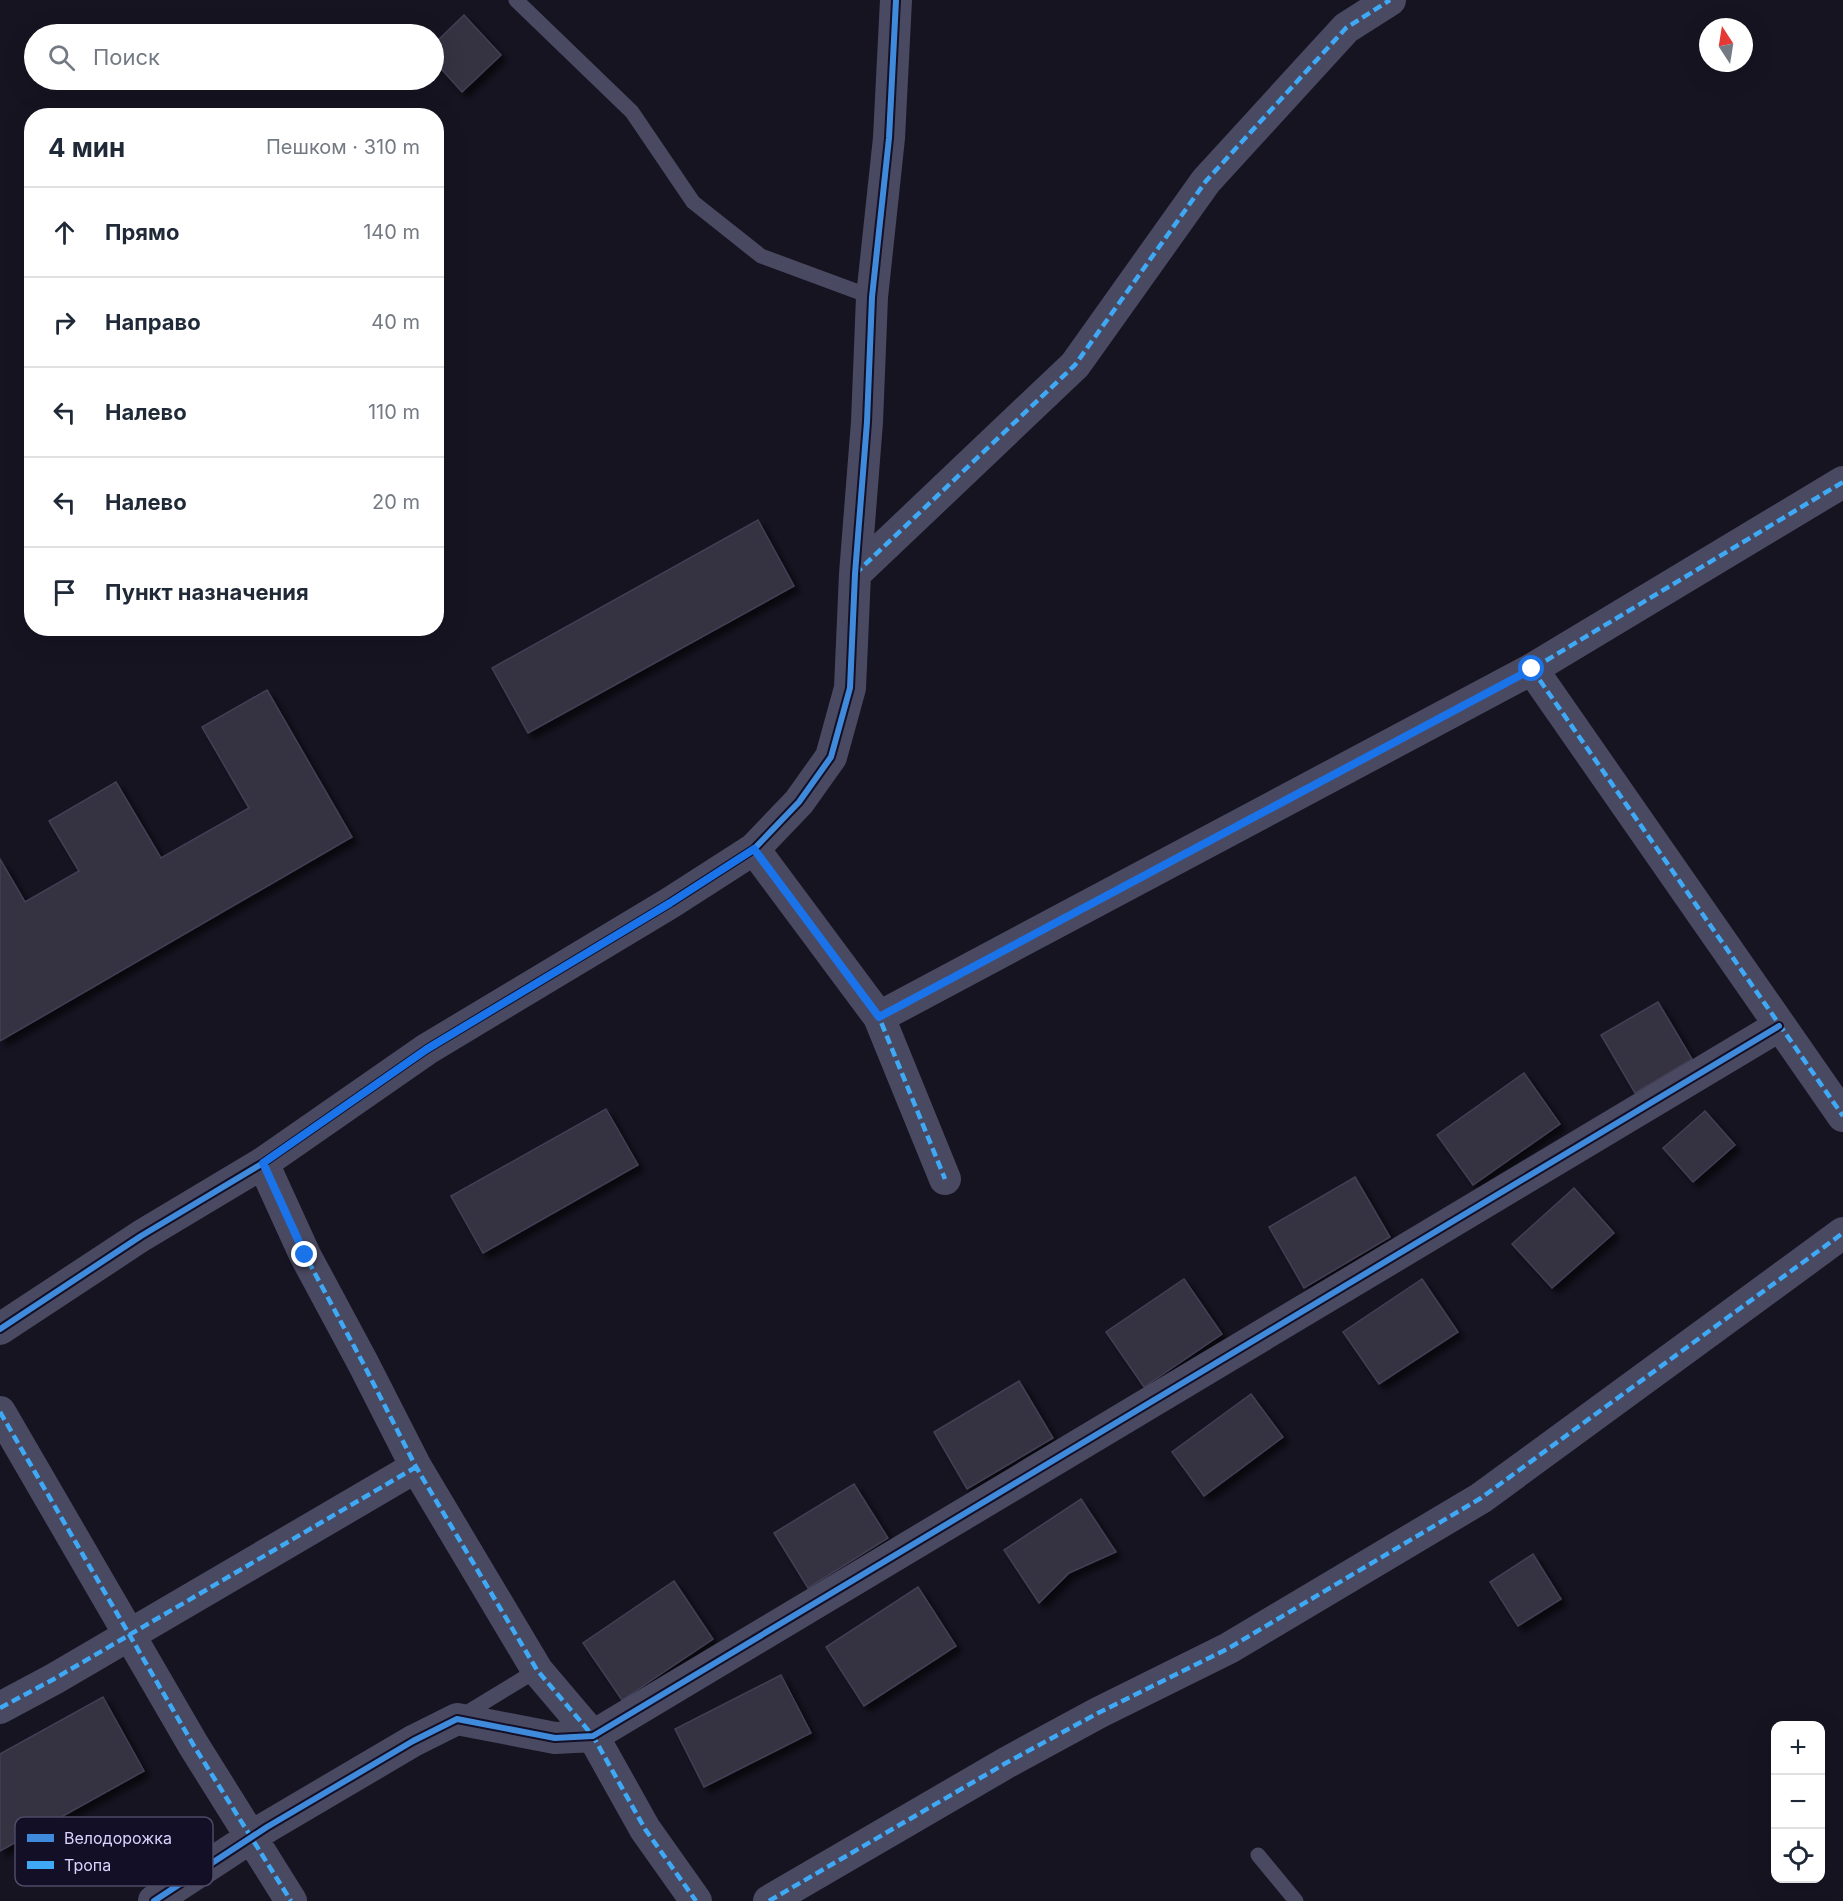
<!DOCTYPE html>
<html lang="ru">
<head>
<meta charset="utf-8">
<style>
  :root { --surface:#fff; --page:#f2f2f3; --text:#1f2937; --muted:#747a83; --line:#e0e1e3 }
  body { margin:0; font-family:Inter,sans-serif; background:var(--page); color:var(--text) }
  .controls { position:absolute; right:18px; bottom:18px; display:grid; overflow:hidden; border-radius:12px; box-shadow:0 6px 24px #0002 }
  .controls button { width:54px; height:54px; display:grid; place-items:center; padding:0; border:0; border-bottom:2px solid var(--line); background:var(--surface); color:var(--text); font:30px sans-serif }
  .compass { position:absolute; left:1699px; top:18px; width:54px; height:54px; border-radius:50%; background:var(--surface); box-shadow:0 6px 24px #0002; rotate:348deg }
  .stop { position:absolute; width:18px; height:18px; margin:-14px; border:4px solid #1a73e8; border-radius:50%; background:#fff }
  .stop.end { background:#1a73e8; border-color:#fff; box-shadow:0 2px 6px #0008 }
  .list { margin:0; padding:0; list-style:none }
  h2 { display:flex; justify-content:space-between; align-items:center; height:78px; margin:0; padding:0 24px; font-size:26px }
  h2 small { font-size:20px; font-weight:400; color:var(--muted) }
  .list li { display:grid; grid-template-columns:39px 1fr auto; gap:18px; align-items:center; box-sizing:border-box; height:90px; padding:0 24px; border-top:2px solid var(--line) }
  .list b { display:block; font-size:22px; white-space:nowrap }
  .list em { font-size:20px; font-style:normal; color:var(--muted) }
  .icon { flex:none; width:33px; height:33px; fill:none; stroke:currentColor; stroke-width:2; stroke-linecap:round; stroke-linejoin:round }
  .map { position:relative; flex:none; width:1843px; height:1901px; overflow:hidden }
  .search { position:absolute; background:var(--surface); box-shadow:0 6px 24px #0002; left:24px; top:24px; width:420px; height:66px; display:flex; align-items:center; gap:15px; box-sizing:border-box; padding:0 21px; border-radius:33px; color:var(--muted); font-size:22px }
  .panel { position:absolute; background:var(--surface); box-shadow:0 6px 24px #0002; left:24px; top:108px; width:420px; height:528px; border-radius:24px }
  .map>svg:first-child { display:block }
</style>
</head>
<body>
<div class="map">
<svg width="1843" height="1901" viewBox="0 0 1843 1901">
  <defs>
    <filter id="shadow"><feDropShadow dx="5.5" dy="5.5" stdDeviation="3" flood-color="#0009"/></filter>
  </defs>
  <rect width="100%" height="100%" fill="#161421"/>
  <path fill="#343243" stroke="#433f54" stroke-width="1.5" filter="url(#shadow)" d="M464,15l37,40 -39,37 -28,-31v-17z
    M758,520l36,66 -266,147 -36,-65z
    M267,690l85,147 -352,204v-182l25,43 54,-31 -30,-50 67,-39 45,76 88,-50 -47,-81z
    M1658,1002l34,57 -57,34 -34,-58z
    M1524,1073l36,51 -87,61 -36,-50z
    M606,1109l32,56 -155,88 -32,-57z
    M1705,1111l30,34 -42,37 -30,-34z
    M1355,1177l35,60 -86,51 -35,-61z
    M1574,1188l40,45 -62,55 -40,-44z
    M1184,1279l38,55 -78,53 -38,-55z
    M1422,1279l36,53 -79,52 -36,-52z
    M1019,1381l34,57 -86,51 -33,-57z
    M1251,1394l32,43 -79,59 -32,-44z
    M854,1484l34,54 -80,50 -34,-55z
    M1081,1499l35,53 -47,21 -30,30 -35,-53z
    M1533,1554l28,45 -43,27 -28,-44z
    M674,1581l39,58 -91,61 -39,-57z
    M918,1587l38,59 -92,60 -38,-59z
    M781,1675l30,58 -107,54 -29,-58z
    M103,1697l41,74 -144,80v-97z"/>
  <g fill="none" stroke-linecap="round" stroke-linejoin="round">
    <path stroke="#4a4962" stroke-width="15" d="M516,0l116,112 61,90 68,54 111,41
      M460,1717l77,-47
      M1258,1855l38,46"/>
    <path stroke="#4a4962" stroke-width="32" d="M855,574l220,-209 131,-184 140,-153 44,-28
      M1532,669l311,447
      M754,849l125,168 66,162
      M879,1017l653,-348 311,-187
      M263,1163l42,92 58,108 53,104 121,203 56,66 52,93 51,72
      M0,1329l141,-93 122,-73 164,-114 243,-146 84,-54 45,-47 32,-45 19,-69 5,-114 12,-152 5,-125 17,-159 7,-138
      M0,1412l194,334 97,155
      M0,1708l54,-29 362,-212
      M154,1901l113,-74 146,-86 44,-22 98,19 38,-2 1186,-710
      M769,1901l237,-138 92,-50 131,-65 252,-150 362,-265"/>
    <path stroke="#3fa9f5" stroke-width="4.5" stroke-dasharray="9 4.5" stroke-linecap="butt" d="M855,574l220,-209 131,-184 140,-153 44,-28
      M1532,669l311,447
      M754,849l125,168 66,162
      M879,1017l653,-348 311,-187
      M263,1163l42,92 58,108 53,104 121,203 56,66 52,93 51,72
      M0,1412l194,334 97,155
      M0,1708l54,-29 362,-212
      M769,1901l237,-138 92,-50 131,-65 252,-150 362,-265"/>
    <g stroke="#130f26" stroke-width="10">
      <path id="cycleway" d="M0,1329l141,-93 122,-73 164,-114 243,-146 84,-54 45,-47 32,-45 19,-69 5,-114 12,-152 5,-125 17,-159 7,-138
        M154,1901l113,-74 146,-86 44,-22 98,19 38,-2 1186,-710"/>
    </g>
    <use href="#cycleway" stroke="#408adc" stroke-width="6"/>
  </g>
  <g fill="none" stroke-linecap="round" stroke-linejoin="round">
    <path stroke="#1a73e8" stroke-width="8" d="M305,1255l-42,-92 164,-114 243,-146 84,-54 125,168 653,-348"/>
  </g>
  <rect x="15" y="1817" width="198" height="69" rx="9" fill="#130f26" stroke="#4e4a67" stroke-width="1.5"/>
  <rect x="27" y="1834" width="27" height="8" fill="#408adc"/>
  <rect x="27" y="1861" width="27" height="8" fill="#3fa9f5"/>
  <g font-size="16" fill="#d9d4ff">
    <text x="64" y="1844">Велодорожка</text>
    <text x="64" y="1871">Тропа</text>
  </g>
</svg>
<div class="controls">
<button>+</button>
<button>−</button>
<button><svg class="icon" aria-label="locate" viewBox="0 0 24 24"><circle cx="12" cy="12" r="6"/><path d="M12 2v4M12 18v4M2 12h4M18 12h4"/></svg></button>
</div>
<svg class="compass" viewBox="-18 -18 36 36"><path d="M0-13l5 13h-10z" fill="#e53935"/><path d="M0 13l5-13h-10z" fill="#747a83"/></svg>
<div class="stop" style="left:1532px;top:669px"></div>
<div class="stop end" style="left:305px;top:1255px"></div>
<div class="search"><svg class="icon" aria-label="search" viewBox="0 0 24 24"><circle cx="10" cy="10" r="6"/><path d="M15 15l6 6"/></svg>Поиск</div>
<section class="panel">
<h2>4 мин<small>Пешком · 310 m</small></h2>
<ul class="list">
<li><svg class="icon" aria-label="ahead" viewBox="0 0 24 24"><path d="M12 20V5M6 11l6-6 6 6"/></svg><div><b>Прямо</b></div><em>140 m</em></li>
<li><svg class="icon" aria-label="right" viewBox="0 0 24 24"><path d="M7 20v-9h11M14 6l5 5-5 5"/></svg><div><b>Направо</b></div><em>40 m</em></li>
<li><svg class="icon" aria-label="left" viewBox="0 0 24 24"><path d="M17 20v-9H6M10 6l-5 5 5 5"/></svg><div><b>Налево</b></div><em>110 m</em></li>
<li><svg class="icon" aria-label="left" viewBox="0 0 24 24"><path d="M17 20v-9H6M10 6l-5 5 5 5"/></svg><div><b>Налево</b></div><em>20 m</em></li>
<li><svg class="icon" aria-label="arrive" viewBox="0 0 24 24"><path d="M6 21V4h12l-3 4 3 4H6"/></svg><div><b>Пункт назначения</b></div></li>
</ul>
</section>
</div>
</body>
</html>
